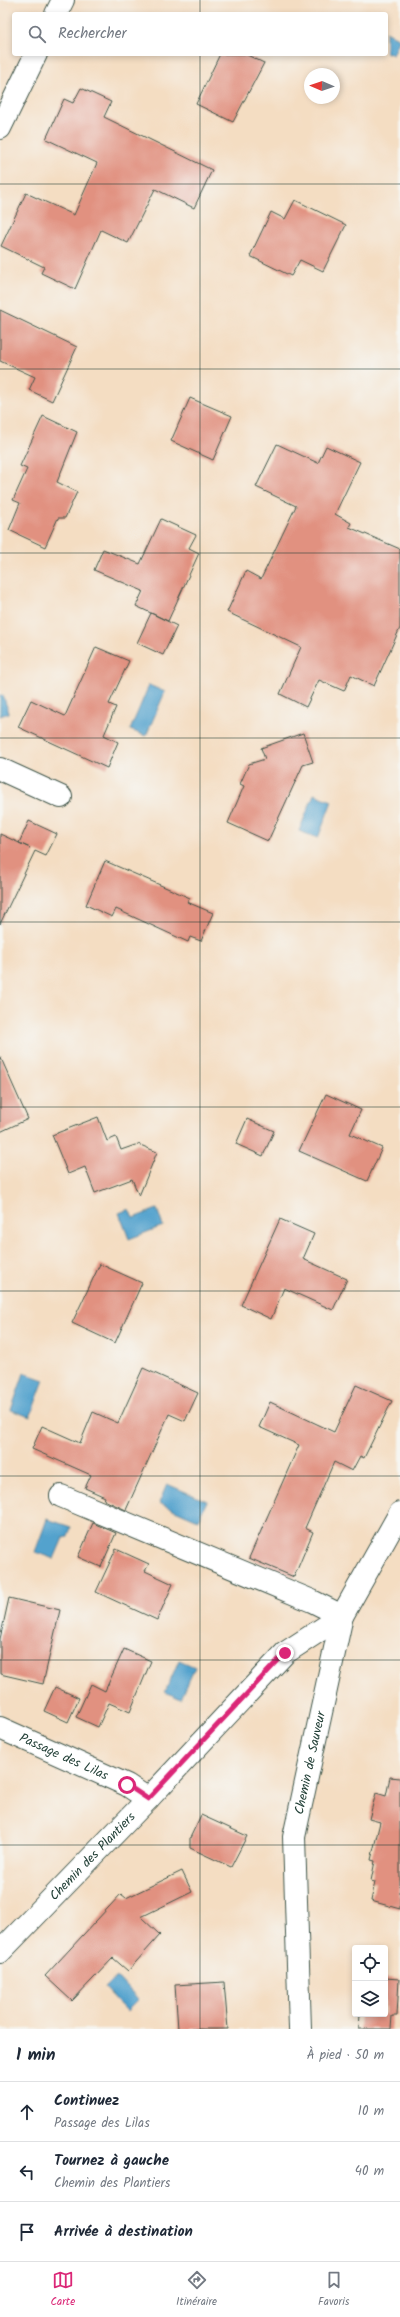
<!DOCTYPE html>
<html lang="fr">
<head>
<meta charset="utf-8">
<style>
  :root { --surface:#fff; --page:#f2f2f3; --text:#1f2937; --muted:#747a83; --line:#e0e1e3; --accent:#db2777 }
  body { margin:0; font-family:Kalam,sans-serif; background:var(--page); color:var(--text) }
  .controls { position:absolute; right:12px; bottom:12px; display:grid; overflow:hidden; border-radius:4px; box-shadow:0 2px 6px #0003 }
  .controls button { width:36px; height:36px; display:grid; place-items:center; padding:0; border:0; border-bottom:1px solid var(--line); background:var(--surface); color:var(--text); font:20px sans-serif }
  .compass { position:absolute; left:304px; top:68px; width:36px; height:36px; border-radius:50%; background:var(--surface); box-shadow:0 2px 6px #0003; rotate:272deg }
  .stop { position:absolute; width:12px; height:12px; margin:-9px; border:3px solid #db2777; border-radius:50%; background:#fff }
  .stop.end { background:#db2777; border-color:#fff; box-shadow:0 1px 4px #0008 }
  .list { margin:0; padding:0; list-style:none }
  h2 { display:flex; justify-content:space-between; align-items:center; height:52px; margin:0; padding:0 16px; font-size:17px }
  h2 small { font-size:13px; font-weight:400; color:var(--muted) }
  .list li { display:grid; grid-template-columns:26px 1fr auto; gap:12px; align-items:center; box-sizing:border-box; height:60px; padding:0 16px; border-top:1px solid var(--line) }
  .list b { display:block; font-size:15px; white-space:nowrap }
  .list p { margin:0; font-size:13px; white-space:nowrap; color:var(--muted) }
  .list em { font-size:13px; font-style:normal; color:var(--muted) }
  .icon { flex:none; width:22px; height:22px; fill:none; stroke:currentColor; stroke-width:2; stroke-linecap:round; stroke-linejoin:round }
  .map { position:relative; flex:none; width:400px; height:2029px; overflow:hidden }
  .search { position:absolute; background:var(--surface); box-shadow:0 2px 6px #0003; left:12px; right:12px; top:12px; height:44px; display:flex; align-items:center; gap:10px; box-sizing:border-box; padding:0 14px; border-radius:4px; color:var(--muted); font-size:15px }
  .sheet { height:232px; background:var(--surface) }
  nav { display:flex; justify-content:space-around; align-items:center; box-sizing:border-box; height:56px; border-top:1px solid var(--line); background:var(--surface); font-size:11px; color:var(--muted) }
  nav a { display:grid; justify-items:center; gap:2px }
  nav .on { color:var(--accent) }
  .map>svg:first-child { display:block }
</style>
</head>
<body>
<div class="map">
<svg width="400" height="2029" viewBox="0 0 400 2029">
  <rect width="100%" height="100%" fill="#f6f6f2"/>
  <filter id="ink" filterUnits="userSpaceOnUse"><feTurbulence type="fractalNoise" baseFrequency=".025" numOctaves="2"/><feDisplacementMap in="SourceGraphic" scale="8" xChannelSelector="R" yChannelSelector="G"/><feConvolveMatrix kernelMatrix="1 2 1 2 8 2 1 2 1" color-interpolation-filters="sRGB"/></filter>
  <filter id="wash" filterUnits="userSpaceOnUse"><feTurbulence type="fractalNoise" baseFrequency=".012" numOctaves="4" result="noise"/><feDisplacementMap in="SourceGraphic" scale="16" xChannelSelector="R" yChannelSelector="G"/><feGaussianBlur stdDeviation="0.9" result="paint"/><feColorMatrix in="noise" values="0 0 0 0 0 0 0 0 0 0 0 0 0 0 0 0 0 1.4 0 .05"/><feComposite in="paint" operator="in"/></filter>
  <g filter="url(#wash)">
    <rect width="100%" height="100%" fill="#f4ddc2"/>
    <path fill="#53a2cd" stroke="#397080" d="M386,32l14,7 -7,16 -7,-3z
      M149,685l16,7 -19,44 -16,-6z
      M3,695l6,18 -9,3v-20z
      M314,794l18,7 -14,37 -19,-7z
      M129,1209l4,9 24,-9 6,17 -34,13 -10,-26z
      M24,1373l20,7 -14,37 -19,-7z
      M167,1484l40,17 -9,19 -39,-17z
      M47,1519l24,8 -3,10 -5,1 -9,21 -19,-7z
      M179,1660l16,7 -14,32 -16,-7z
      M117,1977l21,23 -11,11 -22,-23z"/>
    <g id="blocks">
      <path fill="#e19180" d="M220,54h25l19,9 -31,59 -37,-18z
        M81,88l30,14 -7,15 108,53 -18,38 -39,-19 -27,54 -27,-13 -26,59 -34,-16 3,-6 -43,-21 25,-53 48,22 23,-52 -51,-24 18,-40 9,4z
        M295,200l51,25 -23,46 -23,-11 -9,16 -41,-20 21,-44 14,7z
        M0,310l77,37 -25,54 -23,-11 6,-13 -35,-16z
        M190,398l42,18 -19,44 -42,-19z
        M43,416l34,16 -20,50 20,10 -12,26h-7l-13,29 -36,-17 11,-27 -7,-3 14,-31 -7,-3z
        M277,444l41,19 8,-17 34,16 -25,52 16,9 -2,4 51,22v79l-26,58 -23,-11 -7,16 -25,-11 -13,27 -26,-13 21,-47 -74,-35 19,-41 15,8 35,-73 -40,-19z
        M161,519l35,16 -7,13 10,5 -31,68 -32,-15 7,-15 -49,-21 9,-21 37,15z
        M151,613l26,13 -14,29 -26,-12z
        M96,647l33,14 -20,43 7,3 -12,28 14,7 -11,26 -89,-41 13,-27 34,16z
        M303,733l10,29 -10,3 -35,76 -40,-18 16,-37 -4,-2 9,-20 16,-5 -4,-11z
        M29,821l28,13 -11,22 -11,-5 -35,73v-90l30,14 -11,-5z
        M105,861l85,37 -3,4 26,11 -12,28 -11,-4 -2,5 -72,-33 -4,8 -26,-12z
        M0,1056l28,63 -28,13z
        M326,1094l35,16 -11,24 32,14 -15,33 -68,-30z
        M98,1117l9,24 9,-4 5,13 17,-6 19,8 -18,44 -7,-17 -37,14 -10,-26 -17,7 -16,-39z
        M247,1119l27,12 -11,25 -27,-12z
        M280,1219l34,15 -11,25 44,20 -14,31 -49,-22 -13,31 -30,-14z
        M100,1264l42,19 -27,60 -43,-20z
        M143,1368l55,25 -13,28 -16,-7 -43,96 -22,-10 1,-3 -20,-9 6,-13 -59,-26 10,-23 38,17 13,-31 25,11z
        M356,1385l36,16 -28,57 -4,-2 -8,15 -18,-9 -29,66 8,4 -19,45 -45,-19 50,-113 -40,-18 11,-25 64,30z
        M93,1523l23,10 -15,34 -23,-10z
        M116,1549l33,15 -4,7 28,13 -16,36 -61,-28z
        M9,1598l51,12 -17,74 -43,-10v-35z
        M124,1649l27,12 -21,51 -21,-9 -11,24 -22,-10 15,-33 14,7z
        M55,1687l24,11 -11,24 -24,-11z
        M390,1777l10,1v131l-29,-8 4,-19 -4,-1 4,-20 -4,-1 9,-38 -11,-3 7,-26 10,3z
        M201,1815l46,21 -16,31 -41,-19v-10z
        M182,1871l10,21 -51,25 19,18 -32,36 -15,-13 -41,43 -27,-25 76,-82 5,4z
        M385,1978l14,1 -2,37h-5l-1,13h-32l1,-15h-4h29z
        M224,1982l4,47h-50l-3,-44z"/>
    </g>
  </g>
  <g filter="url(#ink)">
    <use href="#blocks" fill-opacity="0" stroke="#3f5549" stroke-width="1"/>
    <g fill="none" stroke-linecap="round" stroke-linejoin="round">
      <g stroke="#3f5549" stroke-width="24">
        <g id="minor">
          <path d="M56,14l7,-14"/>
          <path d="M0,128l36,-74"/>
          <path d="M0,769l61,28"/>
          <path d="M61,1496l251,105 30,15"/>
          <path id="s1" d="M0,1728l127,57 21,14"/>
          <path id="s2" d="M0,1952l148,-153 137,-146 57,-37"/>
          <path id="s3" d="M300,2029l-6,-192 48,-221 58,-103"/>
        </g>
      </g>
      <use href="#minor" stroke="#fff" stroke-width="22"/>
    </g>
  </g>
  <g fill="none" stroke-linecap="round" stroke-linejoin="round" filter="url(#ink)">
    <path stroke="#db2777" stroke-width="5" d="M127,1785l21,14 137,-146"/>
  </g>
  <path fill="none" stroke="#1f3d34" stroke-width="1" stroke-opacity="0.55" d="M200,0v14M200,54v1975M0,184h400M0,369h400M0,553h400M0,738h400M0,922h400M0,1107h400M0,1291h400M0,1476h400M0,1660h400M0,1845h400"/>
  <g text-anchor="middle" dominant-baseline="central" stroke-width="4" stroke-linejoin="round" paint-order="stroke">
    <g font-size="13" fill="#1f3d34" stroke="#f6f6f2">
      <text stroke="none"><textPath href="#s1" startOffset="70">Passage des Lilas</textPath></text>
      <text stroke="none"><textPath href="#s3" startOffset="268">Chemin de Sauveur</textPath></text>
      <text stroke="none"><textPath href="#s2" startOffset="133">Chemin des Plantiers</textPath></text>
    </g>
  </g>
</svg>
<div class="controls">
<button><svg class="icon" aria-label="locate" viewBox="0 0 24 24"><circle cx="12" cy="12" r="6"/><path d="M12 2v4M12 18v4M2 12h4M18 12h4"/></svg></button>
<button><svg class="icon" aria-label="layers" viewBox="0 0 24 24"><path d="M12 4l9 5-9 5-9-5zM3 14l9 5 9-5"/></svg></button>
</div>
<svg class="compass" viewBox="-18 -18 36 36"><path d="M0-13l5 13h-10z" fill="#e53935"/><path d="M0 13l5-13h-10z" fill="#747a83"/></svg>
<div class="stop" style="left:127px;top:1785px"></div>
<div class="stop end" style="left:285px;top:1653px"></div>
<div class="search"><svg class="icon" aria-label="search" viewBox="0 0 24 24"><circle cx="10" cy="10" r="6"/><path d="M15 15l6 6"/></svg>Rechercher</div>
</div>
<section class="sheet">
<h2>1 min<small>À pied · 50 m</small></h2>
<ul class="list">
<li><svg class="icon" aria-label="ahead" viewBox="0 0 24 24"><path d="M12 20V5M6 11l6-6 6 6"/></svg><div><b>Continuez</b><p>Passage des Lilas</p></div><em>10 m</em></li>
<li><svg class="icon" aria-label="left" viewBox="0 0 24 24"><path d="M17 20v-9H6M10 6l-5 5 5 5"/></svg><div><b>Tournez à gauche</b><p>Chemin des Plantiers</p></div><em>40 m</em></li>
<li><svg class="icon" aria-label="arrive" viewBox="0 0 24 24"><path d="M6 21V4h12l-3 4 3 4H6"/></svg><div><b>Arrivée à destination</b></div></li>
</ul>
</section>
<nav>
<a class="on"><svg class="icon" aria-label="map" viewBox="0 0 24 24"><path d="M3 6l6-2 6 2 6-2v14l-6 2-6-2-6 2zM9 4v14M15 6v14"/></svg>Carte</a>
<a><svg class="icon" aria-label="directions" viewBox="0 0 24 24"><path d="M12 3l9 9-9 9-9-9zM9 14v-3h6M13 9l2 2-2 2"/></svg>Itinéraire</a>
<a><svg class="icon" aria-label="saved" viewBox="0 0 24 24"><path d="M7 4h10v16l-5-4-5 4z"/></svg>Favoris</a>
</nav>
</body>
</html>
